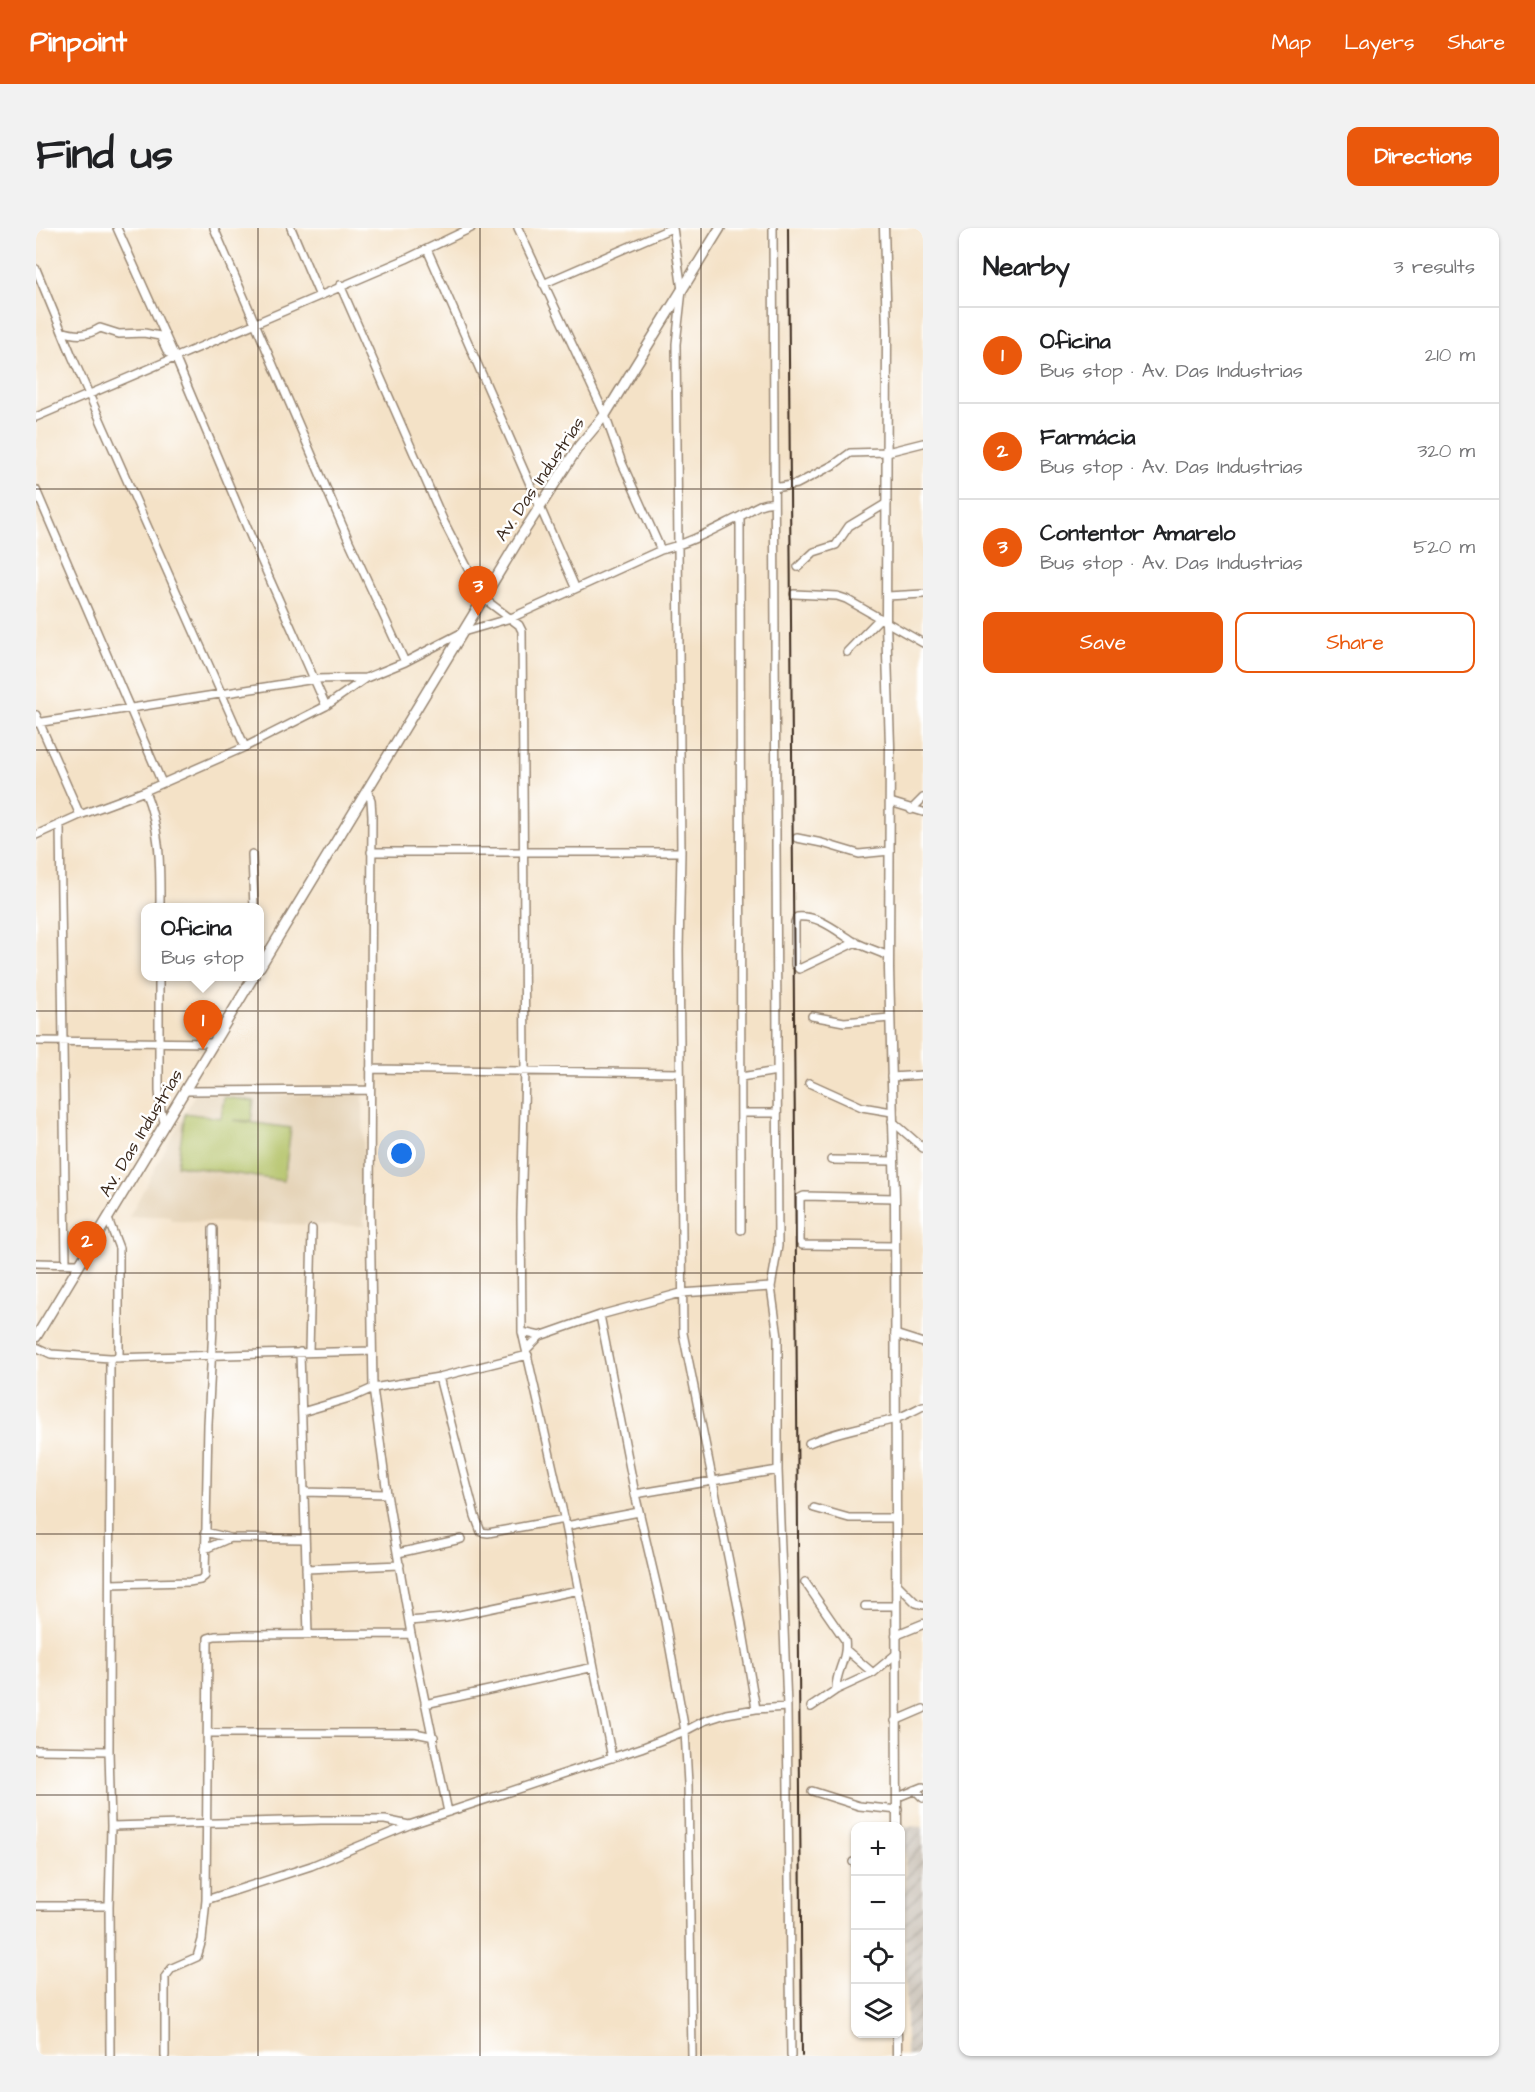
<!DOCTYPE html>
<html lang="en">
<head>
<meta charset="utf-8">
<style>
  :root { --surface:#fff; --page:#f2f2f2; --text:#202124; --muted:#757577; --line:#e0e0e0; --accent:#ea580c }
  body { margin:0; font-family:"Architects Daughter",sans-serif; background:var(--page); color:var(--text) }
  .controls { position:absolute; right:18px; bottom:18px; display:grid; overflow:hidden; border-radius:12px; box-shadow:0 2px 4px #0004 }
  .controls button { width:54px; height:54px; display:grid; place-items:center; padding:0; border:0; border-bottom:2px solid var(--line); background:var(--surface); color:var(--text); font:30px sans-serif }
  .you { position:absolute; left:366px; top:926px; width:21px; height:21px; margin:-15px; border:4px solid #fff; border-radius:50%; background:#1a73e8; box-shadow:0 0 0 9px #1a73e833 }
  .badge { display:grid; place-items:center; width:39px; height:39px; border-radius:50%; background:var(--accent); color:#fff; font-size:20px; font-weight:700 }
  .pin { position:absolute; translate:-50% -50px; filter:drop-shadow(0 2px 3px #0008) }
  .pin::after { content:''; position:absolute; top:32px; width:21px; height:18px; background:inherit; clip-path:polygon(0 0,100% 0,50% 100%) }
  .popup { position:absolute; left:105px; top:675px; width:123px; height:78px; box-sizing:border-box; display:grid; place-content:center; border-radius:12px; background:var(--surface); filter:drop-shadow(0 2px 4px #0005); font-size:20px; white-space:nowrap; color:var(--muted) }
  .popup b { font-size:22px; color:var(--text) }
  .popup::after { content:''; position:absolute; left:50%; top:100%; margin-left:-12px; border:12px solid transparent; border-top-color:var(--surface) }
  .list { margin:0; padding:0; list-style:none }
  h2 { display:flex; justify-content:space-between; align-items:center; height:78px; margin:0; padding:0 24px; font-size:26px }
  h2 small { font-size:20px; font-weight:400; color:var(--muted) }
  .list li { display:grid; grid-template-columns:39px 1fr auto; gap:18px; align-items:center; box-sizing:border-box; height:96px; padding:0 24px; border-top:2px solid var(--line) }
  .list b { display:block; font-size:22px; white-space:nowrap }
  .list p { margin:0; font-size:20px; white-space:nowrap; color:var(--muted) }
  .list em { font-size:20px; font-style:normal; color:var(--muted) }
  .actions { display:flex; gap:12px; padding:18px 24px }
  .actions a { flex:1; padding:14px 0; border:2px solid var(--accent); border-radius:12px; text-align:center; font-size:21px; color:var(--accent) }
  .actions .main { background:var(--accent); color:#fff }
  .icon { flex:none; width:33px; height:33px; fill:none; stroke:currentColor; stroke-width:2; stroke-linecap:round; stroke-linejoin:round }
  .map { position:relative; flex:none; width:887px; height:1828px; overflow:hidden; border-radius:12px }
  header { display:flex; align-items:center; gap:36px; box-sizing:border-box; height:84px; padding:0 30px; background:var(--accent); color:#fff }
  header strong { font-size:28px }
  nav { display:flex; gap:33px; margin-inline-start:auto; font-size:21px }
  .intro { display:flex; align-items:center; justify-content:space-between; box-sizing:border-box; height:144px; padding:0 36px }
  h1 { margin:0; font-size:42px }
  .button { padding:15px 27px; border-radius:12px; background:var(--accent); color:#fff; font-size:21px; font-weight:700 }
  main { display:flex; gap:36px; padding:0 36px }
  aside { flex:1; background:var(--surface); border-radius:12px; box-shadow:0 2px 4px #0004 }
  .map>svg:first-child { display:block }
</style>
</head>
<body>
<header>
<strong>Pinpoint</strong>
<nav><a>Map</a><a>Layers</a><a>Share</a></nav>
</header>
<div class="intro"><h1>Find us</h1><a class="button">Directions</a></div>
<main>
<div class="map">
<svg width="887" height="1828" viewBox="0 0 887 1828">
  <defs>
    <pattern id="industrial-furrows" width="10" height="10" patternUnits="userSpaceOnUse" patternTransform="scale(1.5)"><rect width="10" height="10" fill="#cbc3b8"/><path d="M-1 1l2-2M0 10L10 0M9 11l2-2" fill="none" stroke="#a69f95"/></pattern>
  </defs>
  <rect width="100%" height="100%" fill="#fff"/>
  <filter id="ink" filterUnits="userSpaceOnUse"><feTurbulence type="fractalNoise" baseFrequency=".0167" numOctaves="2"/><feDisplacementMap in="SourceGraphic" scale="12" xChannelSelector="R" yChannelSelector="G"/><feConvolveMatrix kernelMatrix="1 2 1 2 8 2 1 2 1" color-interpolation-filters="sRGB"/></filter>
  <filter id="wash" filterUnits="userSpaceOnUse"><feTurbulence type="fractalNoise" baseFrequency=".008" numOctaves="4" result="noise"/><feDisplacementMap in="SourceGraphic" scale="24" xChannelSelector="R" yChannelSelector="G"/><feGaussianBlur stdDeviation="1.35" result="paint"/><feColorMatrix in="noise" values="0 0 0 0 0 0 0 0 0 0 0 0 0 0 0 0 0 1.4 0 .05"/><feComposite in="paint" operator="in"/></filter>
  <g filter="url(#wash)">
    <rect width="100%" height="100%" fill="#f4e2c7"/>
    <path fill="#e4d1b4" d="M159,866l168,1 1,131 -193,-5v-5l-42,1z"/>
    <path fill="url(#industrial-furrows)" d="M869,1598l18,1v229h-17z"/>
    <path fill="#b0c062" stroke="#767540" stroke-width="1.5" d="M188,869l30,4 -3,20 -18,-1 58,8 -7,53 -107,-16 8,-52 36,5z"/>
  </g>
  <g filter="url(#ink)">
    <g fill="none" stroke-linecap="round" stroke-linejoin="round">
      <g stroke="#988672" stroke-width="10">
        <path id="minor" d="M81,0l58,129 76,180 75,169
          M178,0l135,313 56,121
          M255,0l28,66
          M482,0l87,187 17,48 39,87
          M637,0l9,62 -6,54 5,508 -2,98 4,383 58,288 15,88
          M737,0l5,1018 -7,41 7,50v133l9,237 4,349
          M391,21l148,338
          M0,41l36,87 173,391
          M507,56l129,-56
          M304,57l104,237 39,76 36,27 3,6 3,440 -4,145 1,116 44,194 46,232
          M26,103c14,5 25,5 38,-3l19,6 25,-1 16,3 8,17h5
          M0,189l370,-158 65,-31
          M738,260l23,-4 38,-20 15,-11 37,-1 36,-9
          M0,262l126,293
          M704,289l1,713
          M762,339l16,-15 22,-7 13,-19 38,-23
          M758,366l43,2 9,3 77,44
          M851,368l36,-2
          M811,424l33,-34
          M0,487l44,100
          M0,495l279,-44 51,-1
          M331,562l4,10 1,16 -2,387 3,185 14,106 24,140 37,178
          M109,563c16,41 15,73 15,117
          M854,574l33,10
          M875,582l12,-12
          M24,597l6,438
          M0,607l44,-20 65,-24 100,-44 81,-41 40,-28 39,-16 58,-30 48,-14 150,-68c26,-6 50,-19 74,-31 14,-6 23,-18 39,-16
          M761,610l25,5 37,11 31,-3
          M335,624h310
          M216,626l2,54
          M820,714l-57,27 -4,-4v-43l2,-5c22,-2 38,13 56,24 11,6 24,10 36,15
          M123,748v115l2,20 4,14
          M776,788l32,6 46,-4
          M0,813l178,2
          M334,841l310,4
          M705,849l36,-6
          M855,849l32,-2
          M773,855l53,24 30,5
          M150,863l184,-1
          M705,885h36
          M856,893l31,27
          M795,932l62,1
          M72,991l11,29v110
          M859,1018l-93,-1 -2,-3v-44l4,-2 91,2
          M0,1035l44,1
          M564,1087l35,179 30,127 20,110 3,53 4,272
          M486,1104l18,4
          M859,1106l28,9
          M0,1119l15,7 59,4 262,-7
          M491,1121l13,-13 60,-21 81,-22 90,-6
          M273,1123l3,-122
          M264,1124l8,283
          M74,1130l-1,393 2,75 -2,80 1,150
          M403,1149l36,139 6,16 7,1 77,-14
          M266,1184l51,-15 20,-9 66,-11 89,-22
          M773,1215c28,-12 55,-16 83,-23 10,-3 21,-9 31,-14
          M268,1264l83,2
          M599,1266l143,-24
          M778,1280l35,10h46
          M530,1298l73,-14
          M169,1304l25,6 75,1
          M169,1321l25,-11
          M362,1325l63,-14
          M270,1341l94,-4
          M769,1354l40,58c3,19 -10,32 -9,50
          M860,1355l20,20 7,2
          M74,1356l79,-2 11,-2 5,-4 3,-152 5,-97v-98
          M829,1378h31
          M373,1393l36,-3 134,-28
          M810,1422l27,23
          M389,1476l169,-37
          M775,1479l25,-17 37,-17 23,-19
          M859,1493l28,-12
          M172,1505h207l19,4
          M0,1522l73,1
          M879,1562l8,8
          M776,1563l47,15 39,4
          M862,1569l25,-10
          M75,1598l210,-6h64l24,5
          M817,1634l3,1
          M170,1672l105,-34 98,-41 232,-77 44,-17 19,-10 22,-7 30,-5 31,-2
          M0,1678h73
          M129,1828v-79l7,-9 25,-11 5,-17 4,-40 2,-262 7,-2 29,-1 167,-1"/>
      </g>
      <g stroke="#988672" stroke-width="11">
        <path id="tertiary" d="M848,0l3,102 -1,293 4,123 -1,223 6,229 2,628
          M860,1407l27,-11
          M861,1806v22"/>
      </g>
      <g stroke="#988672" stroke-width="12">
        <path id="secondary" d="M224,739l261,-431 58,-90 26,-31 115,-187
          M0,1109l218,-361"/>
      </g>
      <use href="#minor" stroke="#fff" stroke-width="7"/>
      <use href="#tertiary" stroke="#fff" stroke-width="8"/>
      <use href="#secondary" stroke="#fff" stroke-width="9"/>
      <path stroke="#3b2a1e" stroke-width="2" d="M752,0l14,1828"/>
    </g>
  </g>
  <path fill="none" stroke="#3b2a1e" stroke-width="1.5" stroke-opacity="0.55" d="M222,0v1828M444,0v1828M665,0v1828M0,261h887M0,522h887M0,783h887M0,1045h887M0,1306h887M0,1567h887"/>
  <g text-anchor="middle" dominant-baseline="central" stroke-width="5" stroke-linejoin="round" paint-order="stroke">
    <g font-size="18" fill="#3b2a1e" stroke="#fff">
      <text transform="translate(504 251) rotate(-56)">Av. Das Industrias</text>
      <text transform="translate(105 905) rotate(-59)">Av. Das Industrias</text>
    </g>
  </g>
</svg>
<div class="controls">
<button>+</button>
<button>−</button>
<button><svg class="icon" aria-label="locate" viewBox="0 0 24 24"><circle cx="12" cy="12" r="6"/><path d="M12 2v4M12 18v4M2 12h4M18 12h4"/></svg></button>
<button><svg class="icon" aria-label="layers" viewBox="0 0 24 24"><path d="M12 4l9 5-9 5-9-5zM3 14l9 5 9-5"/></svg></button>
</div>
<div class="you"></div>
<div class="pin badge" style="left:167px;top:822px">1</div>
<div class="popup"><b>Oficina</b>Bus stop</div>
<div class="pin badge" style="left:51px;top:1043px">2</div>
<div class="pin badge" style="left:442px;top:388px">3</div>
</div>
<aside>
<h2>Nearby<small>3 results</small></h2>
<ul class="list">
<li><span class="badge">1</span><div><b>Oficina</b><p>Bus stop · Av. Das Industrias</p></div><em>210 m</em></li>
<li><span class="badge">2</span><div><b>Farmácia</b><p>Bus stop · Av. Das Industrias</p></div><em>320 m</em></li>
<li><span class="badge">3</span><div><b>Contentor Amarelo</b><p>Bus stop · Av. Das Industrias</p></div><em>520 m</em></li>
</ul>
<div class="actions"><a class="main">Save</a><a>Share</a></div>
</aside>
</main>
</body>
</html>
